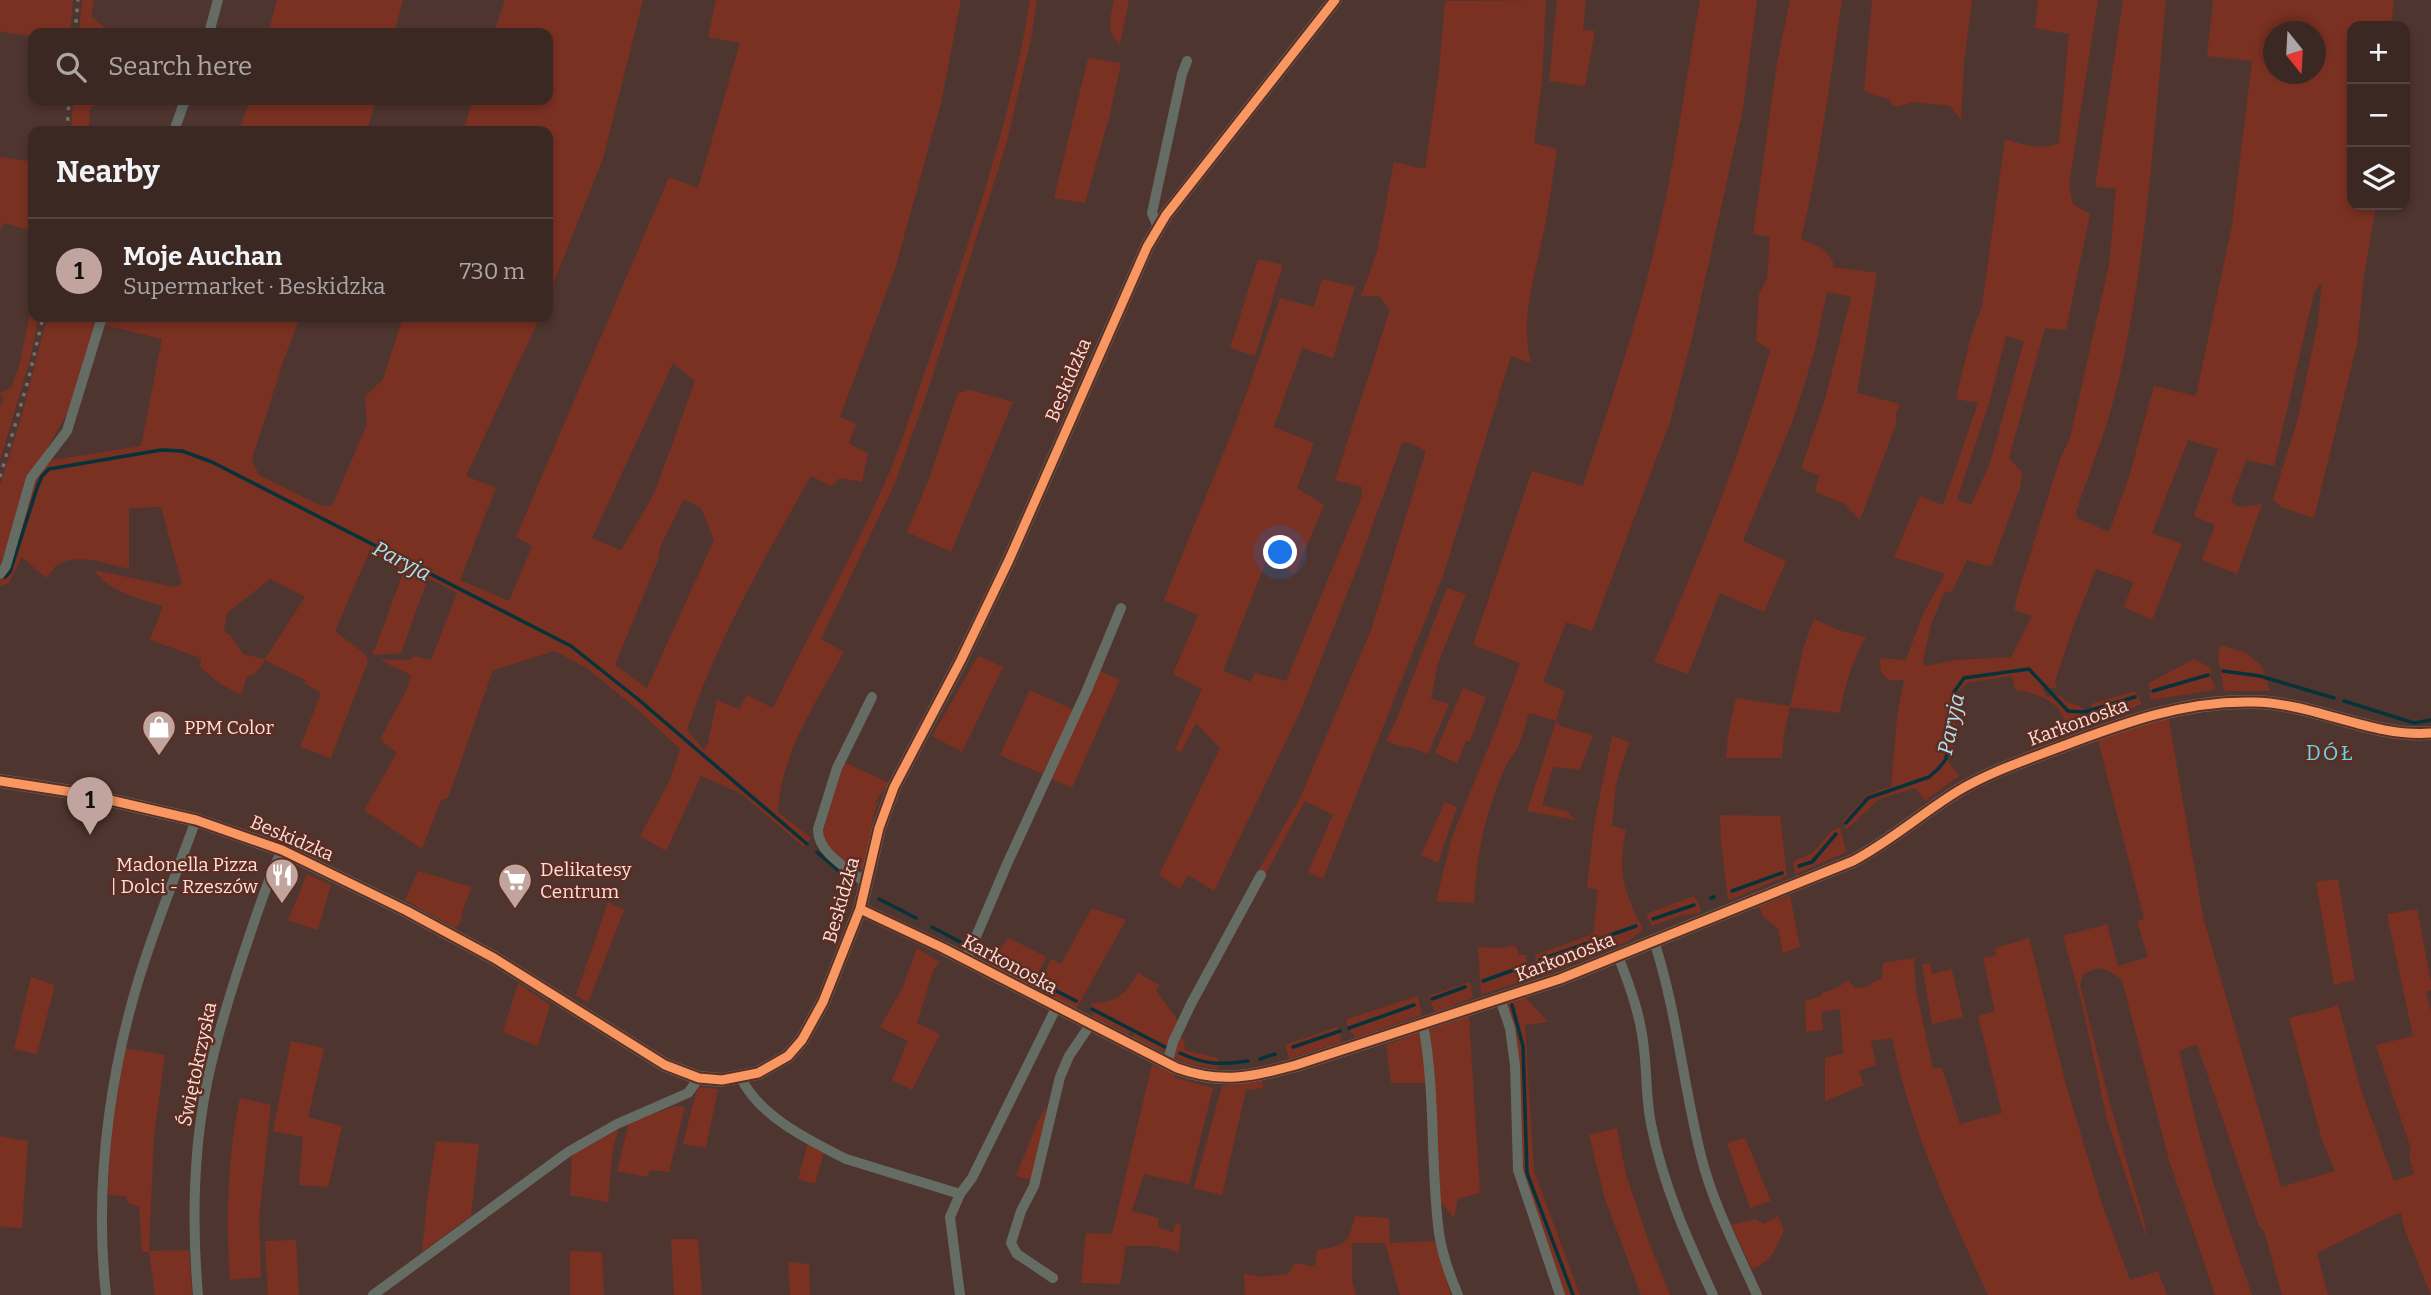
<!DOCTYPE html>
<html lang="en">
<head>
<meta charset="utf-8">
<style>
  :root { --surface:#3b2823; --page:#463430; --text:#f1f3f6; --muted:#aca6a6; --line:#544441; --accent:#c1a49d }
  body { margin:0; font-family:Bitter,serif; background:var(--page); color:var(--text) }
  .controls { position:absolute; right:21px; top:21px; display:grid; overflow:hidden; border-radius:14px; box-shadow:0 4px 10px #0003 }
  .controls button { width:63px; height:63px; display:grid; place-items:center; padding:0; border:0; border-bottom:2px solid var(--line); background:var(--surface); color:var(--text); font:35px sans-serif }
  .compass { position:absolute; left:2263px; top:21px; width:63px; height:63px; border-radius:50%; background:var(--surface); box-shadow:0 4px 10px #0003; rotate:162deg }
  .you { position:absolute; left:1281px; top:553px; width:24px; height:24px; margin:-18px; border:5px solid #fff; border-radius:50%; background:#1a73e8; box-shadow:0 0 0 10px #1a73e833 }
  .badge { display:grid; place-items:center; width:46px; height:46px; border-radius:50%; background:var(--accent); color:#111; font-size:23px; font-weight:700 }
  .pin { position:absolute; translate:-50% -58px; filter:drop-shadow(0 2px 4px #0008) }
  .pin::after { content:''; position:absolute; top:37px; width:24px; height:21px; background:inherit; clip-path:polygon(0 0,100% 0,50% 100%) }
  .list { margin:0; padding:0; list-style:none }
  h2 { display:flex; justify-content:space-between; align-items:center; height:91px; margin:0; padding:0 28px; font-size:30px }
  h2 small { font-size:23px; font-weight:400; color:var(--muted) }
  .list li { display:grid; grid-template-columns:46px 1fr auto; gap:21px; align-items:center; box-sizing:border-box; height:105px; padding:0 28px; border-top:2px solid var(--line) }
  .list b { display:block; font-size:26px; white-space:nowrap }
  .list p { margin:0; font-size:23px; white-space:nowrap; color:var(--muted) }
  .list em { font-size:23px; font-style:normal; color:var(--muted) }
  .icon { flex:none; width:38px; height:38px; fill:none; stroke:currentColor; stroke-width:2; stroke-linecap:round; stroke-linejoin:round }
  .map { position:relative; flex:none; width:2431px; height:1295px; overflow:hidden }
  .search { position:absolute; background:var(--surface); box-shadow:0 4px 10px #0003; left:28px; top:28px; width:525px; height:77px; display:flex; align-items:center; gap:18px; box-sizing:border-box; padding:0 24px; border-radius:14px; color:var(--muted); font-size:26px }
  .panel { position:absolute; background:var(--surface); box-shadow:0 4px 10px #0003; left:28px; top:126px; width:525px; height:196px; border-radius:14px }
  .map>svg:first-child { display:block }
</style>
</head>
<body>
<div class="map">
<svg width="2431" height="1295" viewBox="0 0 2431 1295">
  <rect width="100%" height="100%" fill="#4f352f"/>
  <path fill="#7a3122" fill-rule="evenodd" d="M0,0h73l-3,33h-37v3l-31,-4 -2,-2z
    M82,0h12l-3,16 20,17h-32z
    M277,0h126l-9,33h-126z
    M505,0h138l-40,158 -55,139v-166h-85l10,-31h75v-67h-54z
    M716,0h245l-20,103 -46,166 -55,148 16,7 -7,19 19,11 -6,28 -22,-4 -9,8 -20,-10c-47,83 -94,163 -124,254l16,19 4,-3 10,-46 22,9 8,-14 26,13c36,-74 77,-147 111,-223 19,-43 32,-89 48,-134 39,-115 79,-231 98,-351h7l-6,39 -25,106 -79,248 -32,90 -74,156 23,13c-28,50 -63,101 -66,160l33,26 -7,9 -64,-54 -39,-17 -35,75 -26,-15 30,-56 10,-31 -42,-39 -50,-41 -33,-18 -62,19 -45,128 -7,2 -19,49 -58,-39 33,-57 -17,-14 26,-48 5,-16 -31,-15h30l5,-4 16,4 26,-67 -29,-15 -27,75 -26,2 -4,-4 4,-2 27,-73 -4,-9 -28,-17 -35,81 30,23 3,7 -37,97 -31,-11 21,-54 -17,-10 1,-3 -40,-20 -10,14 -8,2 -6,19 -22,-12 -19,-16 1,-9 -51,-18 13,-34c-25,-8 -52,-13 -69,-36l81,17 7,-3 -21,-77 -32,1v61c-21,-5 -52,-17 -72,-4 -4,3 -8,10 -11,13l-24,-21 -13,26 -9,3v-6l8,-12 27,-88 12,-19 94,-15 21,-107 -58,-14 3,-8h193l-17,45 -31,97 7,16 63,31h10l35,-82 -2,-27 18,-18 20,-62h137l-74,159 30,12 -36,92 49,21 23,-55 -16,-9 153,-360 29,11 42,-145 -32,-6zM673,363l22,18 -41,113 -33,56 -29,-12zM684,499l17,9 13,32 -67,148 -32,-23 43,-105 3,-15zM270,579l35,18 -40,62 -22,-5 -12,-18 -7,-5 3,-18z
    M1114,0h15l-9,44c-15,-11 -9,-29 -6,-44z
    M1546,0l-4,80 -8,63 23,6c-4,28 -8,57 -14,86 -8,42 -24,84 -12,128l-20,-7 -67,217 -121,306 -15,-7 25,-57 -28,-14 -39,72 -8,-2 42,-73 71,-168 55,-179 -16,-8h-8l-43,120 -58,147 -87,181 -26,-16 -8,14 -21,-14 61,-127 -24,-25 -15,29 -6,-2 27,-61 -29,-15 25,-59 -34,-15 74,-183 42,-119 34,9 8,-28 33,8 -22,71 -31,-10 -28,79 40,16 -17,45 27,17 -29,69 -28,-15 -44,112 27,11 5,-9 31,8 75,-182 1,-12 -27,-7 55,-170 -11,-14h-18l16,-44 17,-90 31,7 14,-98 6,-70z
    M1557,0h29l-3,30 12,1 -10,55 -36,-5z
    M1700,0h57l-14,109 -51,229 -22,84 -78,209 -26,-9 -23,60 22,9 -9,29 4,6 33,9 -13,35 -27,-3 -11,38 25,6 8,9 -48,-9 29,-90 -27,-8c-4,11 -6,25 -12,36 -3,6 -9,11 -12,18 -19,45 -29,87 -31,136l-38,-2 16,-64 47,-116 21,-58 -47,-18 59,-174 51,15c26,-80 53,-158 72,-240 20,-81 30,-164 45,-246z
    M1790,0h52c-12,80 -22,161 -41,239l22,10 10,12v6l44,6 -20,120 43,11 -4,10v10l-36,96 -17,-17 -28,-11 4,-17 -18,-6 24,-70 26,-102 -24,-5 -12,58 -22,70 -50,121 43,20 -22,51 -44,-19 -32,81 -34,-12c44,-102 87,-205 116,-312l-14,-9 3,-47 8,-15 3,-42 -17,-3 24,-171z
    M1872,0h100l-8,63 -3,57 -11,-14 -35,-4 -21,5 -6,-9 -15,-3 -9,-5z
    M2038,0h60l-29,184 4,20 17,10 -24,116 -21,-2 -36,130 13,14 -2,16 -29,79 -24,-7 -15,31 -8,2 -13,32 -8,36 1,5 33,-6 54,-3 21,-41 -18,-6 3,-14 43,-137 10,-21 39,-173 7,-76 -21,-2 28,-187h43c-12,130 -19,263 -50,391 -10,41 -27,81 -40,121l1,6 32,14 20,-55 25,-91 42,10 36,-171 20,-164 -45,-5 6,-56h181l-3,26h-39v179h24l-12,71 -7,68 -43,174 -33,-11 -8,-8 25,-81 20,-96 4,-40 -8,11 -40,173 -28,-6 -15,41 7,6 24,-3 -25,70 -35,-14 13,-35 -21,-9 24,-67 -30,-9 -36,93 30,11 -30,76 -28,-13 9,-25 -37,-13 -23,58 -18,55 2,6 -14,1 4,8 12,-2 9,8 13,3 6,19 -20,7c-2,-5 -3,-13 -5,-18 -8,-15 -31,-22 -47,-24l-3,-14 -45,7 -11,11 -2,48 -6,19 11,15 -34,25 -10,-13 -36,11 -33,31 -3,-9 25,-27 23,-7 6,-70 7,-37h-16l-7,-9 -1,-13 26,2 16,-44 23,-42 -51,-17 26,-61 23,9 35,-102 -22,-4 14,-59 12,-34 23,-167c19,6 35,12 54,4l10,-109 -34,-6zM2274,32h42v42h-42zM2006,336l18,5 -34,122 -19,42 -14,-5 33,-100z
    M1088,58l33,5 -11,51 -25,89 -31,-5z
    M73,100h29l-12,9 -1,22h-18z
    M250,100h126l-9,31h-128z
    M0,157l33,5v69l-29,-8 -4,7z
    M1258,259l25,6 -28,91 -25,-8z
    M33,298v19h6l-10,46 -29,98v-54l3,-8 -3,-6 11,-5 8,-21z
    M47,317h52l-28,90 -26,45 -32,78 -13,36v-80l23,-75z
    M970,390l43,12 -62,150 -44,-20 23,-56 28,-83z
    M1447,588l19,6 -28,69 -7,36 18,5 -21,50 -18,-7 -4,1 -20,-7 10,-20z
    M1814,619l27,12 25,6c-14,24 -21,48 -26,76l-50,-6 -6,28 -2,23h-56l2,-23 8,-37 54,8 14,-60z
    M2220,645l26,8 16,13 8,25h-46l-6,-35z
    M978,656l25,11 -41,85 -30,-16z
    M2194,659l17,9 -1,9 5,8 -1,5 -63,10 -2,-17z
    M1098,670l22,10 -48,108 -22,-10z
    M1463,688l23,9 -16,44h-4l-9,22 -22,-10z
    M1030,690l44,20 -32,64 -42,-19z
    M2135,691l7,13 -46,18 -5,-18z
    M2168,715l35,202 78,270 54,-16 -13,-31 -33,-122 41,-10 8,-4 23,86 33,91 20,-7 -5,-17 2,-8 -35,-104 37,-9 -26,-122 30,-5 14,73v8l-5,2 5,19v284l-26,-65 -4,-17 -8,2 -76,38 11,42h-46l-18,-64 -5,-5 -62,-182 -18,7 20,83 15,51 38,110h-37l-46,-135 -47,-180c-15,-11 -21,-17 -39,-5l-3,10 30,119 34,117 3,19 -40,-121 -25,-115 -19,-68 44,-12 11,42 30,-9 -11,-36 7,-2 -46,-179z
    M1612,736l17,6 -13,42 -4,42 14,4c-9,43 -2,61 17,99l-14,12 -89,36 -3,-4 -2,-18 58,-21 5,-44 -11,-3 7,-62z
    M844,762l45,21 -14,19 3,2 -4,9 -10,56c-15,-1 -36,-21 -42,-34z
    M1445,802l12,5 -19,56 -17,-8z
    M1720,815l60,1 7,60 -59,25 -7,-60z
    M1840,827l6,25 -51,23 -2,-13 20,-10 18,-20z
    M418,871l54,16 -9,22 -3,14 -5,5 -50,-28z
    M307,874l24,11 -13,45 -30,-10z
    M2338,879l17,101 -21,5 -18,-103z
    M1790,895l10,52 -17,6 -5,-25 -15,-11 -4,-11z
    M1694,896l7,13 -1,4 -21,3 -27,10 -6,-12z
    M608,902l16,8 -36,93 -12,-8z
    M1092,908l34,12 -50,89 -38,-21 13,-29 10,5z
    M1009,938l37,19 -14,29 -41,-21 6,-13z
    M2029,938l37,147 36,119 28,76 28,-9 9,24h-179c-38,-83 -78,-167 -96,-257l-21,3 5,24 -17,6 5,14 -39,16v-43l18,-5 -3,-44 -19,3 2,18 -17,2 -1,-31 16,-5 1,-3 15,-5 11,-8 7,8 11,-1 16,-9 1,-15 31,-5 2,32 17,79 9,-1 18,56 42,-11 -24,-97 17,-5 -12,-53 13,-2 -1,-8z
    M1515,945l4,10h7l3,24 -48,16 -3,-48 24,1z
    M917,948l22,14 -6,9 -16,52 23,11 -28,56 -20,-10 16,-39 -28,-14 22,-38z
    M1930,963l2,11 20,-5 11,48 -31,7 -10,-59z
    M1138,973l21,12 -3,6 23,31 -13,31 -33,-15 1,-11 -6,7 -35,-17 -2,-14c28,-1 33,-8 47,-30z
    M31,977l24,8 -18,69 -23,-5z
    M1470,982l3,16 -38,14 -7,-16z
    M518,983l32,22 -12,41 -35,-14z
    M1418,996l4,19 -67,23 -8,-13v-6z
    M1525,997l23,25 -23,3 9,146 46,124h-15l-43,-121 -15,-171z
    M1469,1016l11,177 -22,6 -4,19 -15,-18 -11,-170z
    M1337,1027l4,8v7l-52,17 -4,-14z
    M1416,1033l6,2 4,48h-35l-5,-38z
    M1179,1036l5,4 1,10 33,8 -1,11 -31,-6 -13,-6z
    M291,1041l33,7 -16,69 34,9 -14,61 -29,-2 4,-48 -30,-6z
    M125,1048l40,7 -11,81 -5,115 40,-1 3,45h-37l-6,-43h-7l-3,-46 -10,-2 -4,-8 -17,-1 3,-66z
    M1152,1064l19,8 5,6 37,10 -24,96 -45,-10 -12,37 26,7 1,10 14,4 3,-8 5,1 -2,27 -23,-6h-30l-6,38 -39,-1 5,-50 26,1z
    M1262,1080l1,8 -17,2 -24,105 -28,-7 28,-102z
    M699,1087l19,2 -12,59 -23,-4 13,-52z
    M240,1098l31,7 -12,113 2,59 -31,3c-4,-61 -3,-122 10,-182z
    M675,1106l10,1 -16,65 -19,-2 -3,7 -30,-6 12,-48z
    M1046,1107l1,7 -16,66 -15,-4 22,-55z
    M1617,1128l9,47 21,62 23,58h-29l-36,-96 -16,-64z
    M618,1130l-5,18 -5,54 -38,-7 2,-40z
    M0,1136l28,5 -6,88 -22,-3z
    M1745,1138l26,63 -21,7 -23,-65z
    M436,1141l43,3 -8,72 -49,36 5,-51z
    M808,1143l16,9 -9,32 -17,-5z
    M1355,1216l34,2 1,25 45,-2 16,54h-51l-15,-52h-33v37l4,15h-111l-1,-21 18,3 26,-3 7,-11 20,4 2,-17c29,-5 31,-5 38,-34z
    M1778,1216l6,14c-8,18 -12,32 -32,39l-21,-44 25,-6 7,5z
    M671,1239h27l4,56h-28z
    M296,1240l3,55h-31l-3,-54z
    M570,1251l32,1 2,43h-34z
    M788,1262l21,2 1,31h-20z"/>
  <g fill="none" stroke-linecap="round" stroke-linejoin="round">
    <path stroke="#07323a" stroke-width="3.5" d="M5,577l5,-5 27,-84 5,-12 7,-7 112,-19 21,1 30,11 359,184 68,54 168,144
      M2223,671l37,5 74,22
      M2153,691l55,-16
      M2344,701l70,22 17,-3
      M1846,823l22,-25 61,-21 10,-9 7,-9 8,-67 10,-14 65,-9 39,42 17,1 50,-15
      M817,852l37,32
      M1799,866l13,-4 24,-28
      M1732,891l50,-18
      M1711,898l3,-1
      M879,899l37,19
      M1653,919l41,-14
      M932,927l32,17
      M976,950l9,4
      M1540,960l96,-34
      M998,961l32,17
      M1483,981l39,-14
      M1047,986l29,15
      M1432,999l33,-12
      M1512,1005l11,41 4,127 46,122
      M1092,1009l73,38
      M1349,1028l65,-23
      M1293,1047l47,-16
      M1180,1053c25,12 40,12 68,8
      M1260,1059l15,-5"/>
    <path stroke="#656c64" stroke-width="10" d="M209,33l9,-33
      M174,131l11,-31
      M1158,227l-6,-14 30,-139 5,-13
      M0,574l6,-8 25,-88 36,-47 35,-114
      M866,883c-17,-14 -49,-30 -48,-54l19,-61 35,-71
      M1654,941c23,70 29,144 47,215 12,48 36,94 56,139
      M1618,956c12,30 23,61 26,93 3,25 2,50 7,75 12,61 36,115 62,171
      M966,960l41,-96 80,-174 34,-82
      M1500,999l10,29 5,37 3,105 42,125
      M1423,1024c13,69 7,140 16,209 3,21 11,43 19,62
      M1167,1064l6,-22 18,-38 70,-129
      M741,1078c19,39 68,62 105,81l114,35
      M1053,1278l-36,-24 -6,-11 10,-32 13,-25 26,-109 9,-21 21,-31
      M106,1295c-13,-118 6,-244 46,-356 14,-40 29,-79 44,-119
      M198,1295c-6,-70 -5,-143 9,-212 9,-44 22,-86 36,-128 12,-35 23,-72 39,-105
      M373,1295l195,-143 49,-28 71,-31 11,-15
      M960,1295l-10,-78 10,-23 12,-16 84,-170"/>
    <path stroke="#656c64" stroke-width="14" d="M0,781l84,13 112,26 86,30 125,61 87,47 171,107 34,13 23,2 36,-7 30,-17 14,-16 21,-38 37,-93 19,-81 15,-41 67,-127 48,-100 138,-313 19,-32 169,-215
      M860,909l83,39 234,120c44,16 75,9 119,-3l264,-86 293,-118c38,-20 69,-48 105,-70 32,-19 68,-31 102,-44 64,-24 125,-47 194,-45 60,1 119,36 177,31"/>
    <path stroke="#76716a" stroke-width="3.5" stroke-dasharray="3.5 7" stroke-linecap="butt" d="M75,33l3,-33
      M67,131l2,-31
      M0,477l29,-100 14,-60"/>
    <g stroke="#5c2d22" stroke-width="13">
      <path id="cycleway" d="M0,781l84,13 112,26 86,30 125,61 87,47 171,107 34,13 23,2 36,-7 30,-17 14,-16 21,-38 37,-93 19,-81 15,-41 67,-127 48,-100 138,-313 19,-32 169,-215
        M860,909l83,39 234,120c44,16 75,9 119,-3l264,-86 293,-118c38,-20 69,-48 105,-70 32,-19 68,-31 102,-44 64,-24 125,-47 194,-45 60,1 119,36 177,31"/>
    </g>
    <use href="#cycleway" stroke="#f99763" stroke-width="9"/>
  </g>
  <defs>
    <g id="shop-pin" transform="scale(1.75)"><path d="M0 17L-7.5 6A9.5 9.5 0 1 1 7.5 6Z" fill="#c1a49d" stroke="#5c2d22"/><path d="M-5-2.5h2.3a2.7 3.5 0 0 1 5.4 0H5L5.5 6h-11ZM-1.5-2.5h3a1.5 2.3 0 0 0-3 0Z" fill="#fff"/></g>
    <g id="restaurant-pin" transform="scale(1.75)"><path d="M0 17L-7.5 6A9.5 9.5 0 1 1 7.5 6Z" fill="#c1a49d" stroke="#5c2d22"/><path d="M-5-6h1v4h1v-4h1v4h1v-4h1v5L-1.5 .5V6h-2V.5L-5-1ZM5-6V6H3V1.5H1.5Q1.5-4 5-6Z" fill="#fff"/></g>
    <g id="supermarket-pin" transform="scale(1.75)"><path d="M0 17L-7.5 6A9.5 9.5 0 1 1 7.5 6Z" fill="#c1a49d" stroke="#5c2d22"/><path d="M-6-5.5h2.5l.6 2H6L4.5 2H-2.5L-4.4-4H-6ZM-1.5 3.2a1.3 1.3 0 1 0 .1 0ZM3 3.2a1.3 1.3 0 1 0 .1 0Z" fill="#fff"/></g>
  </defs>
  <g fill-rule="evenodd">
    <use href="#shop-pin" x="159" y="727"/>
    <use href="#restaurant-pin" x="282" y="875"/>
    <use href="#supermarket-pin" x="515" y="880"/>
  </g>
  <g text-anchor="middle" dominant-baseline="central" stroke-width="5" stroke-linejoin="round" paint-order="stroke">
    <g font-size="19" fill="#fedfd8" stroke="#5c2d22">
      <text transform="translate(1068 380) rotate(-67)">Beskidzka</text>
      <text transform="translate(2078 722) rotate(-20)">Karkonoska</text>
      <text transform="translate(292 838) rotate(23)">Beskidzka</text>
      <text transform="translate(841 900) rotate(-74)">Beskidzka</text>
      <text transform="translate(1565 957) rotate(-21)">Karkonoska</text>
      <text transform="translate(1010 964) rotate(28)">Karkonoska</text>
      <text transform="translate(197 1064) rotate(-78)">Świętokrzyska</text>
    </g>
    <g font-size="19" fill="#fedfd8" stroke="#5c2d22" text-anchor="start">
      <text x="184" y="727">PPM Color</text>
      <text x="258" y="864" text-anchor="end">Madonella Pizza<tspan x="258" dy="22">| Dolci - Rzeszów</tspan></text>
      <text x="540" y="869">Delikatesy<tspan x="540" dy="22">Centrum</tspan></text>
    </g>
    <g font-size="21" font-style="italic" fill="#a9e5f3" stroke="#5c2d22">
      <text transform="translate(402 561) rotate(27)">Paryja</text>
      <text transform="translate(1951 724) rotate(-78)">Paryja</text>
    </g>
    <g font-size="21" letter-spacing="2" fill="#6cd3e9" stroke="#5c2d22">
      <text x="2330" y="753">DÓŁ</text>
    </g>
  </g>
</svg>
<div class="controls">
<button>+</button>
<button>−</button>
<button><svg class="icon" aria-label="layers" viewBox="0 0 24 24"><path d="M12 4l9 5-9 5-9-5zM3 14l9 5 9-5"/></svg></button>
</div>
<svg class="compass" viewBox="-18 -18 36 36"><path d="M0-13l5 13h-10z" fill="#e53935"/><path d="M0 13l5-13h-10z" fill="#aca6a6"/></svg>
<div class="you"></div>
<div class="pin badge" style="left:90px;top:835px">1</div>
<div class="search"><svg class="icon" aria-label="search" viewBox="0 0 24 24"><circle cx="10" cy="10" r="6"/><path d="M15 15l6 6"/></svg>Search here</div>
<section class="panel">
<h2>Nearby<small></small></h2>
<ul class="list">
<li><span class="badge">1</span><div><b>Moje Auchan</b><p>Supermarket · Beskidzka</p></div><em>730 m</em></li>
</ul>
</section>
</div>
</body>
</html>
